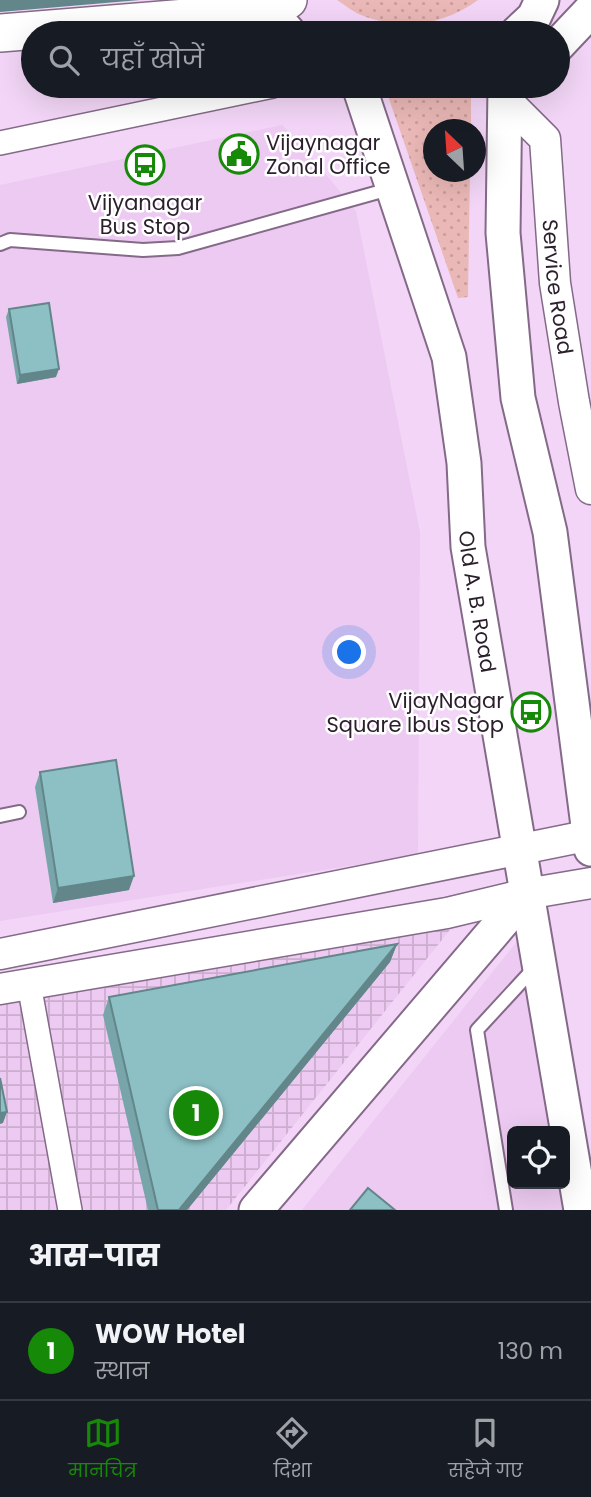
<!DOCTYPE html>
<html lang="hi">
<head>
<meta charset="utf-8">
<style>
  :root { --surface:#171b24; --page:#242831; --text:#f1f3f6; --muted:#9ea1a6; --line:#363941; --accent:#178908 }
  body { margin:0; font-family:Poppins,"Noto Sans Devanagari",sans-serif; background:var(--page); color:var(--text) }
  .controls { position:absolute; right:21px; bottom:21px; display:grid; overflow:hidden; border-radius:10px; box-shadow:0 7px 28px #0002 }
  .controls button { width:63px; height:63px; display:grid; place-items:center; padding:0; border:0; border-bottom:2px solid var(--line); background:var(--surface); color:var(--text); font:35px sans-serif }
  .compass { position:absolute; left:423px; top:119px; width:63px; height:63px; border-radius:50%; background:var(--surface); box-shadow:0 7px 28px #0002; rotate:335deg }
  .you { position:absolute; left:350px; top:653px; width:24px; height:24px; margin:-18px; border:5px solid #fff; border-radius:50%; background:#1a73e8; box-shadow:0 0 0 10px #1a73e833 }
  .badge { display:grid; place-items:center; width:46px; height:46px; border-radius:50%; background:var(--accent); color:#fff; font-size:23px; font-weight:700 }
  .pin { position:absolute; translate:-50% -50%; border:4px solid #fff; box-shadow:0 2px 7px #0006 }
  .list { margin:0; padding:0; list-style:none }
  h2 { display:flex; justify-content:space-between; align-items:center; height:91px; margin:0; padding:0 28px; font-size:30px }
  h2 small { font-size:23px; font-weight:400; color:var(--muted) }
  .list li { display:grid; grid-template-columns:46px 1fr auto; gap:21px; align-items:center; box-sizing:border-box; height:98px; padding:0 28px; border-top:2px solid var(--line) }
  .list b { display:block; font-size:26px; white-space:nowrap }
  .list p { margin:0; font-size:23px; white-space:nowrap; color:var(--muted) }
  .list em { font-size:23px; font-style:normal; color:var(--muted) }
  .icon { flex:none; width:38px; height:38px; fill:none; stroke:currentColor; stroke-width:2; stroke-linecap:round; stroke-linejoin:round }
  .map { position:relative; flex:none; width:591px; height:1210px; overflow:hidden }
  .search { position:absolute; background:var(--surface); box-shadow:0 7px 28px #0002; left:21px; right:21px; top:21px; height:77px; display:flex; align-items:center; gap:18px; box-sizing:border-box; padding:0 24px; border-radius:38px; color:var(--muted); font-size:26px }
  .sheet { height:189px; background:var(--surface) }
  nav { display:flex; justify-content:space-around; align-items:center; box-sizing:border-box; height:98px; border-top:2px solid var(--line); background:var(--surface); font-size:19px; color:var(--muted) }
  nav a { display:grid; justify-items:center; gap:4px }
  nav .on { color:var(--accent) }
  .map>svg:first-child { display:block }
</style>
</head>
<body>
<div class="map">
<svg width="591" height="1210" viewBox="0 0 591 1210">
  <defs>
    <pattern id="industrial-grid" width="8" height="8" patternUnits="userSpaceOnUse" patternTransform="scale(1.75)"><rect width="8" height="8" fill="#eccaf1"/><path d="M0 4h8M4 0v8" fill="none" stroke="#cbadcf"/></pattern>
    <pattern id="grass-dots" width="8" height="8" patternUnits="userSpaceOnUse" patternTransform="scale(1.75)"><rect width="8" height="8" fill="#eab8b6"/><path d="M2 2h.1M6 6h.1" fill="none" stroke="#c99e9d" stroke-width="1.8" stroke-linecap="round"/></pattern>
  </defs>
  <rect width="100%" height="100%" fill="#f3d6f7"/>
  <path fill="#eccaf1" d="M282,125l15,14 59,72 64,321 -2,323 -418,66v-736z
    M531,924l22,207h-41v53h47l3,26h-260z"/>
  <path fill="url(#industrial-grid)" d="M453,926l-227,284h-226v-206l145,-30z"/>
  <path fill="url(#grass-dots)" d="M337,0h141c-36,26 -76,31 -117,15 -8,-3 -16,-10 -24,-15z
    M468,86h3v43l-37,1v42h36l-2,125 -10,1 -70,-202h42z"/>
  <g fill="none" stroke-linecap="round" stroke-linejoin="round">
    <g stroke="#846a88" stroke-width="16">
      <path id="service" d="M0,244l10,-4 133,10 35,-2 215,-60
        M0,816l19,-4
        M506,1210l-29,-180 59,-64"/>
    </g>
    <g stroke="#846a88" stroke-width="26">
      <path id="minor" d="M0,143l273,-57
        M29,984l41,226"/>
    </g>
    <g stroke="#846a88" stroke-width="33">
      <g id="tertiary">
        <path id="s1" d="M505,99l40,40 10,144 19,119 17,87"/>
        <path d="M0,954l591,-119"/>
        <path d="M0,989l447,-76 79,-19 65,-11"/>
      </g>
    </g>
    <g stroke="#846a88" stroke-width="37">
      <g id="secondary">
        <path d="M260,0l29,33"/>
        <path d="M517,33l17,-16 8,-17"/>
        <path d="M558,45l33,-35"/>
        <path id="s2" d="M359,86l90,271 15,106 4,84 113,663"/>
        <path d="M505,86l-2,147 15,165 32,134 41,317"/>
        <path d="M256,1210l270,-316"/>
      </g>
    </g>
    <g stroke="#846a88" stroke-width="40">
      <path id="primary" d="M0,33l186,-15 102,-18"/>
    </g>
    <use href="#service" stroke="#fff" stroke-width="12"/>
    <use href="#minor" stroke="#fff" stroke-width="23"/>
    <use href="#tertiary" stroke="#fff" stroke-width="30"/>
    <use href="#secondary" stroke="#fff" stroke-width="33"/>
    <use href="#primary" stroke="#fff" stroke-width="37"/>
  </g>
  <path fill="#78a5a9" d="M9,309l47,68 -39,7 -11,-67z
    M40,772l89,118 -76,13 -18,-116z
    M397,944l-7,18 -203,248h-39l-45,-195 6,-18z"/>
  <path fill="#628689" d="M0,0h140l-140,12z
    M59,369l-3,8 -39,7 3,-9z
    M134,876l-5,14 -76,13 5,-15z
    M397,944l-7,18 -203,248h-8z
    M7,1112l-4,11 -3,1v-11z"/>
  <path fill="#8cc0c4" stroke="#628689" stroke-width="2" d="M49,303l10,66 -39,6 -11,-66z
    M116,760l18,116 -76,12 -18,-116z
    M397,944l-218,266h-21l-49,-213z
    M0,1078l7,34 -7,1z
    M368,1188l27,22h-45z"/>
  <defs>
    <g id="civic-ring" transform="scale(2.0125)"><circle r="9.5" fill="#fff" stroke="#178908" stroke-width="1.5"/><path d="M-.6-6.5H3V-4.5H.6V-3L4-1V1h2V6H-6V1h2V-1L-.6-3ZM-1.2 2.5V6h2.4V2.5Z" fill="#178908"/></g>
    <g id="bus-ring" transform="scale(2.0125)"><circle r="9.5" fill="#fff" stroke="#178908" stroke-width="1.5"/><path d="M-5-6H5V4H4V6H2V4H-2V6H-4V4H-5ZM-3.5-4V0h7V-4ZM-3.5 1.2v1.5H-2V1.2ZM2 1.2v1.5H3.5V1.2Z" fill="#178908"/></g>
  </defs>
  <g fill-rule="evenodd">
    <use href="#civic-ring" x="239" y="154"/>
    <use href="#bus-ring" x="145" y="165"/>
    <use href="#bus-ring" x="531" y="712"/>
  </g>
  <g text-anchor="middle" dominant-baseline="central" stroke-width="5" stroke-linejoin="round" paint-order="stroke">
    <g font-size="21" fill="#2a1f2b" stroke="#fff" text-anchor="start">
      <text x="266" y="142">Vijaynagar<tspan x="266" dy="24">Zonal Office</tspan></text>
      <text x="145" y="202" text-anchor="middle">Vijyanagar<tspan x="145" dy="24">Bus Stop</tspan></text>
      <text x="504" y="700" text-anchor="end">VijayNagar<tspan x="504" dy="24">Square Ibus Stop</tspan></text>
    </g>
    <g font-size="21" fill="#2a1f2b" stroke="#fff">
      <text stroke="none"><textPath href="#s1" startOffset="205">Service Road</textPath></text>
      <text stroke="none"><textPath href="#s2" startOffset="532">Old A. B. Road</textPath></text>
    </g>
  </g>
</svg>
<div class="controls">
<button><svg class="icon" aria-label="locate" viewBox="0 0 24 24"><circle cx="12" cy="12" r="6"/><path d="M12 2v4M12 18v4M2 12h4M18 12h4"/></svg></button>
</div>
<svg class="compass" viewBox="-18 -18 36 36"><path d="M0-13l5 13h-10z" fill="#e53935"/><path d="M0 13l5-13h-10z" fill="#9ea1a6"/></svg>
<div class="you"></div>
<div class="pin badge" style="left:196px;top:1113px">1</div>
<div class="search"><svg class="icon" aria-label="search" viewBox="0 0 24 24"><circle cx="10" cy="10" r="6"/><path d="M15 15l6 6"/></svg>यहाँ खोजें</div>
</div>
<section class="sheet">
<h2>आस-पास<small></small></h2>
<ul class="list">
<li><span class="badge">1</span><div><b>WOW Hotel</b><p>स्थान</p></div><em>130 m</em></li>
</ul>
</section>
<nav>
<a class="on"><svg class="icon" aria-label="map" viewBox="0 0 24 24"><path d="M3 6l6-2 6 2 6-2v14l-6 2-6-2-6 2zM9 4v14M15 6v14"/></svg>मानचित्र</a>
<a><svg class="icon" aria-label="directions" viewBox="0 0 24 24"><path d="M12 3l9 9-9 9-9-9zM9 14v-3h6M13 9l2 2-2 2"/></svg>दिशा</a>
<a><svg class="icon" aria-label="saved" viewBox="0 0 24 24"><path d="M7 4h10v16l-5-4-5 4z"/></svg>सहेजे गए</a>
</nav>
</body>
</html>
